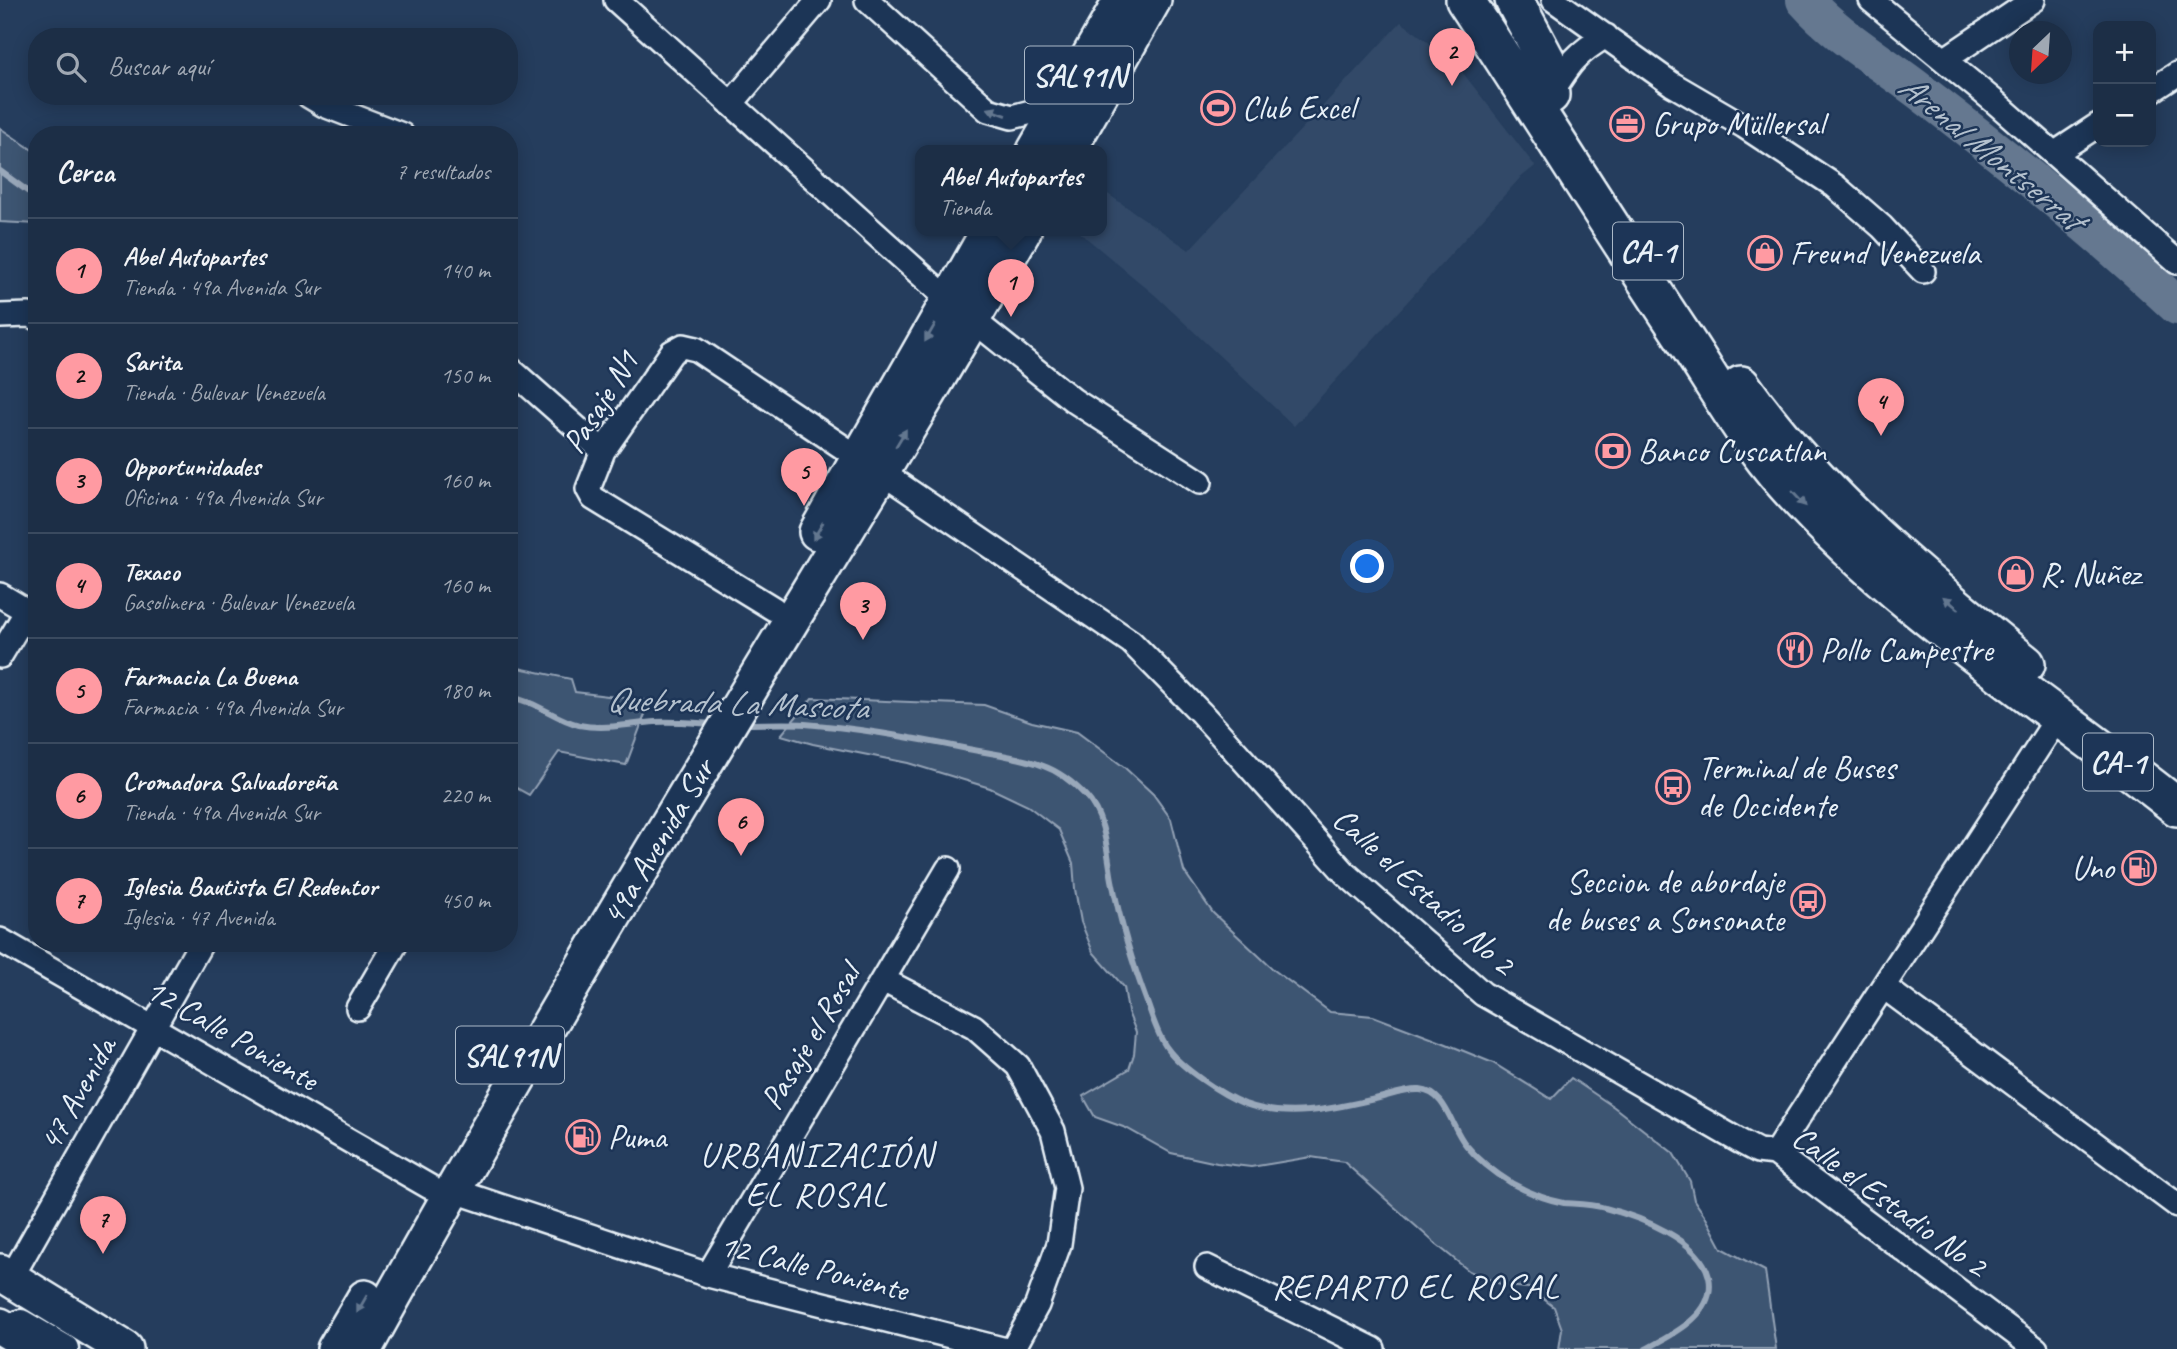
<!DOCTYPE html>
<html lang="es">
<head>
<meta charset="utf-8">
<style>
  :root { --surface:#1c2e46; --page:#25364d; --text:#f1f3f6; --muted:#a0a8b3; --line:#3a4a5f; --accent:#ff9aa2 }
  body { margin:0; font-family:Caveat,sans-serif; background:var(--page); color:var(--text) }
  .controls { position:absolute; right:21px; top:21px; display:grid; overflow:hidden; border-radius:14px; box-shadow:0 4px 18px #0003 }
  .controls button { width:63px; height:63px; display:grid; place-items:center; padding:0; border:0; border-bottom:2px solid var(--line); background:var(--surface); color:var(--text); font:35px sans-serif }
  .compass { position:absolute; left:2009px; top:21px; width:63px; height:63px; border-radius:50%; background:var(--surface); box-shadow:0 4px 18px #0003; rotate:205deg }
  .you { position:absolute; left:1368px; top:567px; width:24px; height:24px; margin:-18px; border:5px solid #fff; border-radius:50%; background:#1a73e8; box-shadow:0 0 0 10px #1a73e833 }
  .badge { display:grid; place-items:center; width:46px; height:46px; border-radius:50%; background:var(--accent); color:#111; font-size:23px; font-weight:700 }
  .pin { position:absolute; translate:-50% -58px; filter:drop-shadow(0 2px 4px #0008) }
  .pin::after { content:''; position:absolute; top:37px; width:24px; height:21px; background:inherit; clip-path:polygon(0 0,100% 0,50% 100%) }
  .popup { position:absolute; left:915px; top:145px; width:192px; height:91px; box-sizing:border-box; display:grid; place-content:center; border-radius:14px; background:var(--surface); filter:drop-shadow(0 2px 5px #0005); font-size:23px; white-space:nowrap; color:var(--muted) }
  .popup b { font-size:26px; color:var(--text) }
  .popup::after { content:''; position:absolute; left:50%; top:100%; margin-left:-14px; border:14px solid transparent; border-top-color:var(--surface) }
  .list { margin:0; padding:0; list-style:none }
  h2 { display:flex; justify-content:space-between; align-items:center; height:91px; margin:0; padding:0 28px; font-size:30px }
  h2 small { font-size:23px; font-weight:400; color:var(--muted) }
  .list li { display:grid; grid-template-columns:46px 1fr auto; gap:21px; align-items:center; box-sizing:border-box; height:105px; padding:0 28px; border-top:2px solid var(--line) }
  .list b { display:block; font-size:26px; white-space:nowrap }
  .list p { margin:0; font-size:23px; white-space:nowrap; color:var(--muted) }
  .list em { font-size:23px; font-style:normal; color:var(--muted) }
  .icon { flex:none; width:38px; height:38px; fill:none; stroke:currentColor; stroke-width:2; stroke-linecap:round; stroke-linejoin:round }
  .map { position:relative; flex:none; width:2177px; height:1349px; overflow:hidden }
  .search { position:absolute; background:var(--surface); box-shadow:0 4px 18px #0003; left:28px; top:28px; width:490px; height:77px; display:flex; align-items:center; gap:18px; box-sizing:border-box; padding:0 24px; border-radius:28px; color:var(--muted); font-size:26px }
  .panel { position:absolute; background:var(--surface); box-shadow:0 4px 18px #0003; left:28px; top:126px; width:490px; height:826px; border-radius:28px }
  .map>svg:first-child { display:block }
</style>
</head>
<body>
<div class="map">
<svg width="2177" height="1349" viewBox="0 0 2177 1349">
  <rect width="100%" height="100%" fill="#253d5d"/>
  <filter id="ink" filterUnits="userSpaceOnUse"><feTurbulence type="fractalNoise" baseFrequency=".0143" numOctaves="2"/><feDisplacementMap in="SourceGraphic" scale="14" xChannelSelector="R" yChannelSelector="G"/><feConvolveMatrix kernelMatrix="1 2 1 2 8 2 1 2 1" color-interpolation-filters="sRGB"/></filter>
  <g filter="url(#ink)">
    <path fill="#334a68" d="M1401,22l52,38 82,106 -15,12 -226,248 -138,-130 -78,-65h24v-41l87,60z"/>
    <path fill="#3e5472" stroke="#93a2b5" stroke-width="2" d="M0,128l37,25v71l-37,-2z
      M509,666l62,13 4,13 75,9 -24,64 -67,-13 -30,43 -20,-11z
      M812,698l172,7 48,17 45,10 47,35 29,27 18,25 13,52 29,42 61,57 56,42 43,4 71,27 49,20 58,36 20,-21 43,29 59,46 17,28 4,19 11,16 17,32 43,23 11,78h-217l3,-20 -8,-22 -25,-19 -24,-2 -36,-15 -32,-26 -93,-83 -33,-5 -60,10 -34,-4 -46,-10 -45,-25 -31,-11 -12,-21 46,-27 5,-15 2,-22 -8,-20 -4,-25 -31,-35 -12,-30 -6,-33 -2,-26 -14,-33 -31,-24 -38,-18 -82,-25 -95,-19 -32,-9z"/>
    <g fill="none" stroke-linecap="round" stroke-linejoin="round">
      <path stroke="#99a8ba" stroke-width="6" d="M0,171l37,27
        M509,697c28,4 45,22 70,28 25,5 52,-1 76,-3 20,-1 41,1 60,2
        M744,724c20,0 41,-1 61,0 55,4 109,14 163,25 24,5 50,7 73,16 17,6 33,18 45,31 20,21 21,57 26,84 8,42 21,85 36,125 5,14 10,31 19,43 14,20 55,47 78,56 44,16 90,4 134,-6 12,-3 28,-9 41,-8 27,2 31,38 46,55 13,16 29,28 47,39 15,8 35,16 51,19 14,1 28,1 41,5 34,9 95,31 104,69 8,37 -37,58 -63,72"/>
      <path stroke="#657890" stroke-width="38" d="M1805,0c32,36 75,61 113,90 89,68 177,139 259,216"/>
      <g stroke="#e8f1f8" stroke-width="28">
        <path id="minor" d="M616,0l333,300
          M867,0l121,110 24,7 50,-13
          M1554,0l118,84 72,42 91,60 47,41 41,44
          M1871,0l124,102 182,160
          M1944,60l89,-60
          M2151,91l26,-17
          M1550,95c19,-30 25,-41 56,-59
          M309,96l15,9 78,30
          M731,104l88,-104
          M2054,154l44,-29
          M0,316l29,-1 8,3
          M973,320l100,80 127,82
          M509,368l94,83
          M881,472l250,170 70,71 144,160 138,121 258,148 17,9 17,2 261,196
          M0,595l37,22
          M774,609l-181,-111 -5,-9 15,-38 69,-99 11,-6 13,3 163,109
          M0,656l27,-45
          M0,940l430,247
          M883,980l91,47 44,39 35,65 14,57 -8,56 -22,61 -24,44
          M1884,987l293,218
          M358,1008l38,-65
          M1775,1153l283,-436
          M452,1190l256,85 294,74
          M1207,1267l166,82
          M708,1275l240,-406
          M11,1278l190,-335"/>
      </g>
      <g stroke="#e8f1f8" stroke-width="33">
        <path id="tertiary" d="M21,1324l43,25"/>
      </g>
      <g stroke="#e8f1f8" stroke-width="40">
        <g id="primary">
          <path d="M1035,151l87,-151"/>
          <path d="M1068,151l85,-151"/>
          <path d="M817,532l172,-301"/>
          <path d="M0,1272l125,77"/>
          <path d="M0,1326l38,23"/>
          <path d="M335,1349l30,-51"/>
          <path id="s1" d="M364,1349c109,-198 224,-392 341,-586 106,-177 216,-352 318,-532"/>
        </g>
      </g>
      <g stroke="#e8f1f8" stroke-width="42">
        <path id="trunk" d="M1465,0c73,111 143,224 217,335 33,50 63,104 103,149 114,128 259,217 392,323
          M1514,0l33,62 3,33
          M1741,385c78,110 181,195 285,279"/>
      </g>
      <use href="#minor" stroke="#1d3557" stroke-width="23"/>
      <use href="#tertiary" stroke="#1d3557" stroke-width="28"/>
      <use href="#primary" stroke="#1d3557" stroke-width="35"/>
      <use href="#trunk" stroke="#1d3557" stroke-width="37"/>
    </g>
    <defs><path id="oneway-solid" d="M-6-.8H1V-3.2L6.5 0L1 3.2V.8H-6Z" transform="scale(1.75)"/></defs>
    <g fill="#64778f">
      <use href="#oneway-solid" transform="translate(997 112) rotate(-160)"/>
      <use href="#oneway-solid" transform="translate(930 333) rotate(120)"/>
      <use href="#oneway-solid" transform="translate(901 438) rotate(-59)"/>
      <use href="#oneway-solid" transform="translate(1799 499) rotate(47)"/>
      <use href="#oneway-solid" transform="translate(818 531) rotate(120)"/>
      <use href="#oneway-solid" transform="translate(1951 603) rotate(-141)"/>
      <use href="#oneway-solid" transform="translate(362 1304) rotate(120)"/>
    </g>
  </g>
  <defs>
    <g id="stadium-ring" transform="scale(1.75)"><circle r="9.5" fill="#1d3557" stroke="#ff9aa2" stroke-width="1.5"/><path d="M0-5a6.5 5 0 1 0 0 10a6.5 5 0 1 0 0-10ZM-3.5-1.8h7v3.6h-7Z" fill="#ff9aa2"/></g>
    <g id="office-ring" transform="scale(1.75)"><circle r="9.5" fill="#1d3557" stroke="#ff9aa2" stroke-width="1.5"/><path d="M-6-3h4V-5.5h4V-3h4V5H-6ZM-1-4.5V-3h2v-1.5ZM-6 0V1H6V0Z" fill="#ff9aa2"/></g>
    <g id="shop-ring" transform="scale(1.75)"><circle r="9.5" fill="#1d3557" stroke="#ff9aa2" stroke-width="1.5"/><path d="M-5-2.5h2.3a2.7 3.5 0 0 1 5.4 0H5L5.5 6h-11ZM-1.5-2.5h3a1.5 2.3 0 0 0-3 0Z" fill="#ff9aa2"/></g>
    <g id="bank-ring" transform="scale(1.75)"><circle r="9.5" fill="#1d3557" stroke="#ff9aa2" stroke-width="1.5"/><path d="M-6-4H6V4H-6ZM0-2.3a2.3 2.3 0 1 0 0 4.6a2.3 2.3 0 1 0 0-4.6Z" fill="#ff9aa2"/></g>
    <g id="restaurant-ring" transform="scale(1.75)"><circle r="9.5" fill="#1d3557" stroke="#ff9aa2" stroke-width="1.5"/><path d="M-5-6h1v4h1v-4h1v4h1v-4h1v5L-1.5 .5V6h-2V.5L-5-1ZM5-6V6H3V1.5H1.5Q1.5-4 5-6Z" fill="#ff9aa2"/></g>
    <g id="bus-ring" transform="scale(1.75)"><circle r="9.5" fill="#1d3557" stroke="#ff9aa2" stroke-width="1.5"/><path d="M-5-6H5V4H4V6H2V4H-2V6H-4V4H-5ZM-3.5-4V0h7V-4ZM-3.5 1.2v1.5H-2V1.2ZM2 1.2v1.5H3.5V1.2Z" fill="#ff9aa2"/></g>
    <g id="fuel-ring" transform="scale(1.75)"><circle r="9.5" fill="#1d3557" stroke="#ff9aa2" stroke-width="1.5"/><path d="M-5.5-6h7V0h2V4h1.3V-2.5L3-4.5l.8-.8L6-3V5H2.5V1h-1V6h-7ZM-4.2-4.7v3.2H.2V-4.7Z" fill="#ff9aa2"/></g>
  </defs>
  <g fill-rule="evenodd">
    <use href="#stadium-ring" x="1218" y="108"/>
    <use href="#office-ring" x="1627" y="124"/>
    <use href="#shop-ring" x="1765" y="253"/>
    <use href="#bank-ring" x="1613" y="451"/>
    <use href="#shop-ring" x="2016" y="574"/>
    <use href="#restaurant-ring" x="1795" y="650"/>
    <use href="#bus-ring" x="1673" y="787"/>
    <use href="#fuel-ring" x="2139" y="868"/>
    <use href="#bus-ring" x="1808" y="901"/>
    <use href="#fuel-ring" x="583" y="1137"/>
  </g>
  <g text-anchor="middle" dominant-baseline="central" stroke-width="5" stroke-linejoin="round" paint-order="stroke">
    <g fill="#1d3557" stroke="#abb9c8" stroke-width="2">
      <rect x="1025" y="46.5" width="108" height="57" rx="5"/>
      <rect x="1613" y="222.5" width="70" height="57" rx="5"/>
      <rect x="2083" y="733.5" width="70" height="57" rx="5"/>
      <rect x="456" y="1026.5" width="108" height="57" rx="5"/>
    </g>
    <g font-size="32" font-weight="bold" fill="#e8f1f8">
      <text x="1079" y="75">SAL91N</text>
      <text x="1648" y="251">CA-1</text>
      <text x="2118" y="762">CA-1</text>
      <text x="510" y="1055">SAL91N</text>
    </g>
    <g font-size="33" fill="#e8f1f8" stroke="#1d3557" text-anchor="start">
      <text x="1242" y="108">Club Excel</text>
      <text x="1652" y="124">Grupo Müllersal</text>
      <text x="1790" y="253">Freund Venezuela</text>
      <text x="1638" y="451">Banco Cuscatlan</text>
      <text x="2040" y="574">R. Nuñez</text>
      <text x="1820" y="650">Pollo Campestre</text>
      <text x="1698" y="768">Terminal de Buses<tspan x="1698" dy="38">de Occidente</tspan></text>
      <text x="2114" y="868" text-anchor="end">Uno</text>
      <text x="1784" y="882" text-anchor="end">Seccion de abordaje<tspan x="1784" dy="38">de buses a Sonsonate</tspan></text>
      <text x="608" y="1137">Puma</text>
    </g>
    <g font-size="33" fill="#e8f1f8" stroke="#1d3557">
      <text transform="translate(600 402) rotate(-58)">Pasaje N1</text>
      <text stroke="none"><textPath href="#s1" startOffset="586">49a Avenida Sur</textPath></text>
      <text transform="translate(1424 891) rotate(42)">Calle el Estadio No 2</text>
      <text transform="translate(232 1034) rotate(30)">12 Calle Poniente</text>
      <text transform="translate(810 1037) rotate(-59)">Pasaje el Rosal</text>
      <text transform="translate(77 1094) rotate(-61)">47 Avenida</text>
      <text transform="translate(1890 1201) rotate(36)">Calle el Estadio No 2</text>
      <text transform="translate(814 1267) rotate(14)">12 Calle Poniente</text>
    </g>
    <g font-size="35" font-style="italic" fill="#b4c1ce" stroke="#1d3557">
      <text transform="translate(1991 152) rotate(39)">Arenal Montserrat</text>
      <text transform="translate(737 703) rotate(2)">Quebrada La Mascota</text>
    </g>
    <g font-size="35" letter-spacing="2" fill="#e8f1f8" stroke="#1d3557">
      <text x="817" y="1154">URBANIZACIÓN<tspan x="817" dy="40">EL ROSAL</tspan></text>
      <text x="1416" y="1286">REPARTO EL ROSAL</text>
    </g>
  </g>
</svg>
<div class="controls">
<button>+</button>
<button>−</button>
</div>
<svg class="compass" viewBox="-18 -18 36 36"><path d="M0-13l5 13h-10z" fill="#e53935"/><path d="M0 13l5-13h-10z" fill="#a0a8b3"/></svg>
<div class="you"></div>
<div class="pin badge" style="left:1011px;top:317px">1</div>
<div class="popup"><b>Abel Autopartes</b>Tienda</div>
<div class="pin badge" style="left:1452px;top:86px">2</div>
<div class="pin badge" style="left:863px;top:640px">3</div>
<div class="pin badge" style="left:1881px;top:436px">4</div>
<div class="pin badge" style="left:804px;top:506px">5</div>
<div class="pin badge" style="left:741px;top:856px">6</div>
<div class="pin badge" style="left:103px;top:1254px">7</div>
<div class="search"><svg class="icon" aria-label="search" viewBox="0 0 24 24"><circle cx="10" cy="10" r="6"/><path d="M15 15l6 6"/></svg>Buscar aquí</div>
<section class="panel">
<h2>Cerca<small>7 resultados</small></h2>
<ul class="list">
<li><span class="badge">1</span><div><b>Abel Autopartes</b><p>Tienda · 49a Avenida Sur</p></div><em>140 m</em></li>
<li><span class="badge">2</span><div><b>Sarita</b><p>Tienda · Bulevar Venezuela</p></div><em>150 m</em></li>
<li><span class="badge">3</span><div><b>Opportunidades</b><p>Oficina · 49a Avenida Sur</p></div><em>160 m</em></li>
<li><span class="badge">4</span><div><b>Texaco</b><p>Gasolinera · Bulevar Venezuela</p></div><em>160 m</em></li>
<li><span class="badge">5</span><div><b>Farmacia La Buena</b><p>Farmacia · 49a Avenida Sur</p></div><em>180 m</em></li>
<li><span class="badge">6</span><div><b>Cromadora Salvadoreña</b><p>Tienda · 49a Avenida Sur</p></div><em>220 m</em></li>
<li><span class="badge">7</span><div><b>Iglesia Bautista El Redentor</b><p>Iglesia · 47 Avenida</p></div><em>450 m</em></li>
</ul>
</section>
</div>
</body>
</html>
